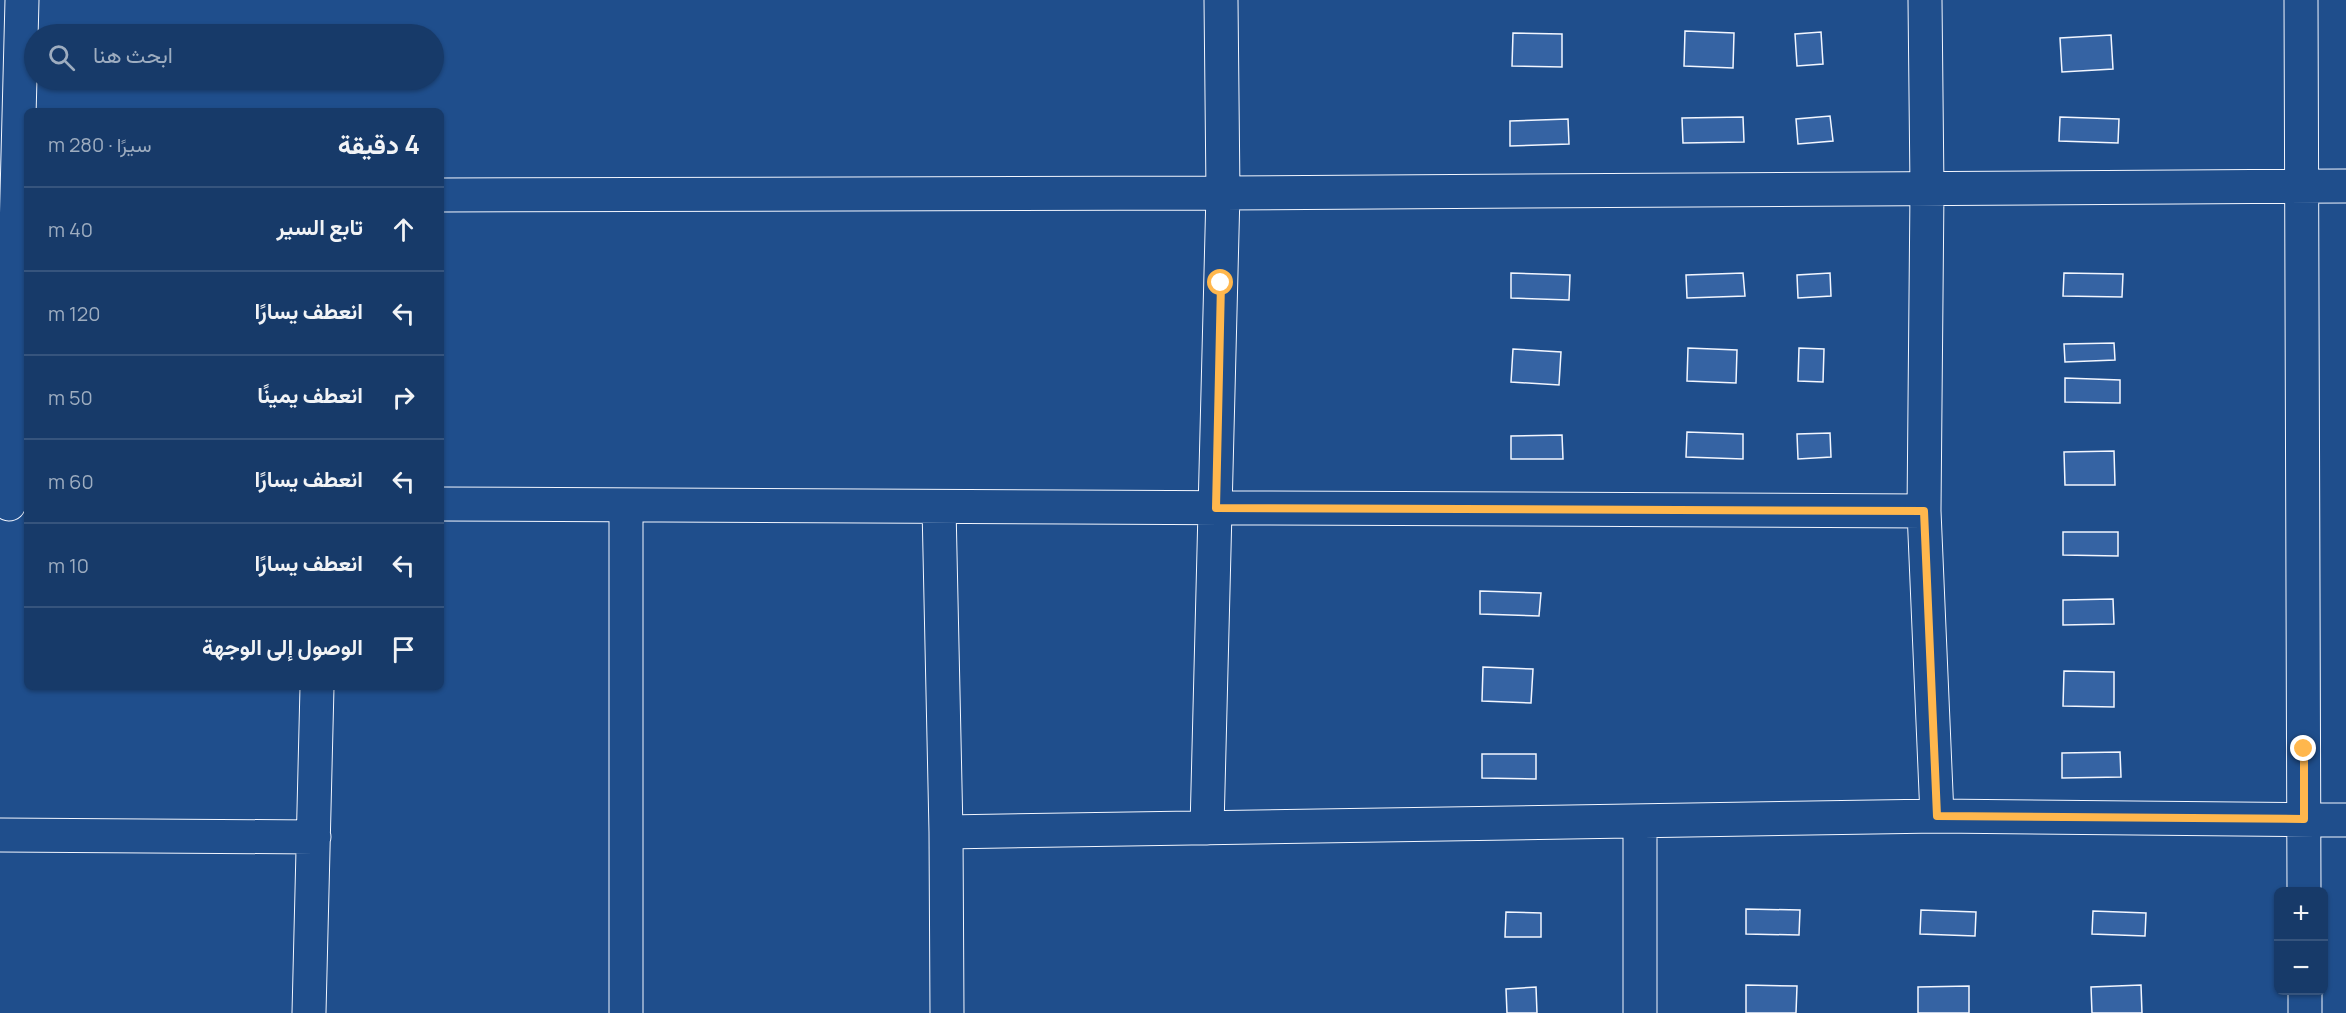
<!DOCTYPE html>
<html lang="ar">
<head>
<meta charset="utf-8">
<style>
  :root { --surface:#173a69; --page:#244571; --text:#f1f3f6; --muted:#9eadc0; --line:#36547d }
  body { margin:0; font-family:Manrope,Vazirmatn,sans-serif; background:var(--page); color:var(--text); direction:rtl }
  .controls { position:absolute; right:18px; bottom:18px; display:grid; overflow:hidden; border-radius:9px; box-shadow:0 2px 4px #0004 }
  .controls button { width:54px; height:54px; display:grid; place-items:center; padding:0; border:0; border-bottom:2px solid var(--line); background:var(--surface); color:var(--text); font:30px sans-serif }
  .stop { position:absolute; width:18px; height:18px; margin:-14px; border:4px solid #ffb74d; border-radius:50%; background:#fff }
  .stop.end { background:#ffb74d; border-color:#fff; box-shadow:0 2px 6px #0008 }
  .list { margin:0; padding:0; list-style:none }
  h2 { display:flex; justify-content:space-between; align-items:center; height:78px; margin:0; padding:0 24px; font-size:26px }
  h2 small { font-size:20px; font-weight:400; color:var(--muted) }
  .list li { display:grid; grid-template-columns:39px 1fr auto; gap:18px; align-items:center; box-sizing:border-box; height:84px; padding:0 24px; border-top:2px solid var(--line) }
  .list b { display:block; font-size:22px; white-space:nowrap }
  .list em { font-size:20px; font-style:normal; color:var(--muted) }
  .icon { flex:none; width:33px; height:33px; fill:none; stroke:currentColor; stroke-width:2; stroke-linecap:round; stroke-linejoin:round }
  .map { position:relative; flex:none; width:2346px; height:1013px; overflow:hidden; direction:ltr }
  .search { position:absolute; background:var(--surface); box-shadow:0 2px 4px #0004; left:24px; top:24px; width:420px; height:66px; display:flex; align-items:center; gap:15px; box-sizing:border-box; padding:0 21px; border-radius:33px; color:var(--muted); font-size:22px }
  .panel { position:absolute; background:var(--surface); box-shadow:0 2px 4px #0004; left:24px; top:108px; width:420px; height:582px; border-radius:9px; direction:rtl }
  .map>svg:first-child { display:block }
</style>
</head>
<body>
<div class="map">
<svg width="2346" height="1013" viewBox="0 0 2346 1013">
  <rect width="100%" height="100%" fill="#1f4e8c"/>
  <path fill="#3563a3" stroke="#f2f6ff" stroke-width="1.5" d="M1685,31l49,2 -1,35 -49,-2z
    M1821,32l2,32 -26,2 -2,-32z
    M1513,33l49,1v33l-50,-1z
    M2111,35l2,34 -51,3 -2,-34z
    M1830,116l3,25 -35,3 -2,-25z
    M1743,117l1,25 -61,1 -1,-25z
    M2060,117l59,2 -1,24 -59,-2z
    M1568,119l1,25 -59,2v-25z
    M1511,273l59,2 -1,25 -58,-2z
    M1743,273l2,23 -58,2 -1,-23z
    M1830,273l1,23 -33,2 -1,-23z
    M2064,273l59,1 -1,23 -59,-1z
    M2114,343l1,17 -50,2 -1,-18z
    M1688,348l49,2 -1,33 -49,-2z
    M1799,348l25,1 -1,33 -25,-1z
    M1513,349l48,3 -2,33 -48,-3z
    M2065,378l55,2v23l-55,-1z
    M1687,432l56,2v25l-57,-2z
    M1830,433l1,24 -33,2 -1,-25z
    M1562,435l1,24h-52v-23z
    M2114,451l1,34h-50l-1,-33z
    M2063,532h55v24l-55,-1z
    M1480,591l61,2 -2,23 -59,-2z
    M2113,599l1,25 -51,1v-25z
    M1483,667l50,2 -2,34 -49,-2z
    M2064,671l50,1v35l-51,-1z
    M2120,752l1,25 -59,1v-25z
    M1482,754h54v25l-54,-1z
    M1746,909l54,1 -1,25 -53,-1z
    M1921,910l55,2 -1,24 -55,-2z
    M2093,911l53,2 -1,23 -53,-2z
    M1506,912l35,1v24h-36z
    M1746,985l51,1 -1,27h-50z
    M2141,985l1,28h-50l-1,-26z
    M1969,986v27h-51v-26z
    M1536,987l1,26h-30l-1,-24z"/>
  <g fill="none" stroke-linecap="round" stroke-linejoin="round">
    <g stroke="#f2f6ff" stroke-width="35">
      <path id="street" d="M1925,0l2,189 -3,322 13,305
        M2301,0l3,892
        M441,195l782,-2 1123,-7
        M9,504l13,-504
        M441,504l1483,7
        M626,506v507
        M939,507l7,325 1,181
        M1640,821v192
        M1207,828l16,-635 -2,-193
        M946,832l991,-16 409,4
        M0,835l314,2
        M2305,990v23
        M309,1013l8,-326"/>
    </g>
    <use href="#street" stroke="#1f4e8c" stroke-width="33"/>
  </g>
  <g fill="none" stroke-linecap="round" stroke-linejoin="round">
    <path stroke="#ffb74d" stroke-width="8" d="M1221,283l-5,225 708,3 13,305 367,3v-70"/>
  </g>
</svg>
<div class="controls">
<button>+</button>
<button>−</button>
</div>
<div class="stop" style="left:1221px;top:283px"></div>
<div class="stop end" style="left:2304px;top:749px"></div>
<div class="search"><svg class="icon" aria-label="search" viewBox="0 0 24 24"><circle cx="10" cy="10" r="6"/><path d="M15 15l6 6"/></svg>ابحث هنا</div>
<section class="panel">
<h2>4 دقيقة<small>سيرًا · 280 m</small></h2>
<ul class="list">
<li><svg class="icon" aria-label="ahead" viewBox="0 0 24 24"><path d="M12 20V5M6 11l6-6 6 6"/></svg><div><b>تابع السير</b></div><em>40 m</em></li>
<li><svg class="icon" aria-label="left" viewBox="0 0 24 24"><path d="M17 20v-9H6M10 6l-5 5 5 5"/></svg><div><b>انعطف يسارًا</b></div><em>120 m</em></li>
<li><svg class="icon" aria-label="right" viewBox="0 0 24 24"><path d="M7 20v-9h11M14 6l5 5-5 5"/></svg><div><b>انعطف يمينًا</b></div><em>50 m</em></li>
<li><svg class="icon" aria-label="left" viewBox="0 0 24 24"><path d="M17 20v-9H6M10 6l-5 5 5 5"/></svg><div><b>انعطف يسارًا</b></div><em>60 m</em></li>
<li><svg class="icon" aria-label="left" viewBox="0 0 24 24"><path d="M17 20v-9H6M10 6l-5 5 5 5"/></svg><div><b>انعطف يسارًا</b></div><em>10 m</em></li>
<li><svg class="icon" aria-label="arrive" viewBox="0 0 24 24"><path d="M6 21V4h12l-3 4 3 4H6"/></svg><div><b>الوصول إلى الوجهة</b></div></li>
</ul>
</section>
</div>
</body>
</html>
